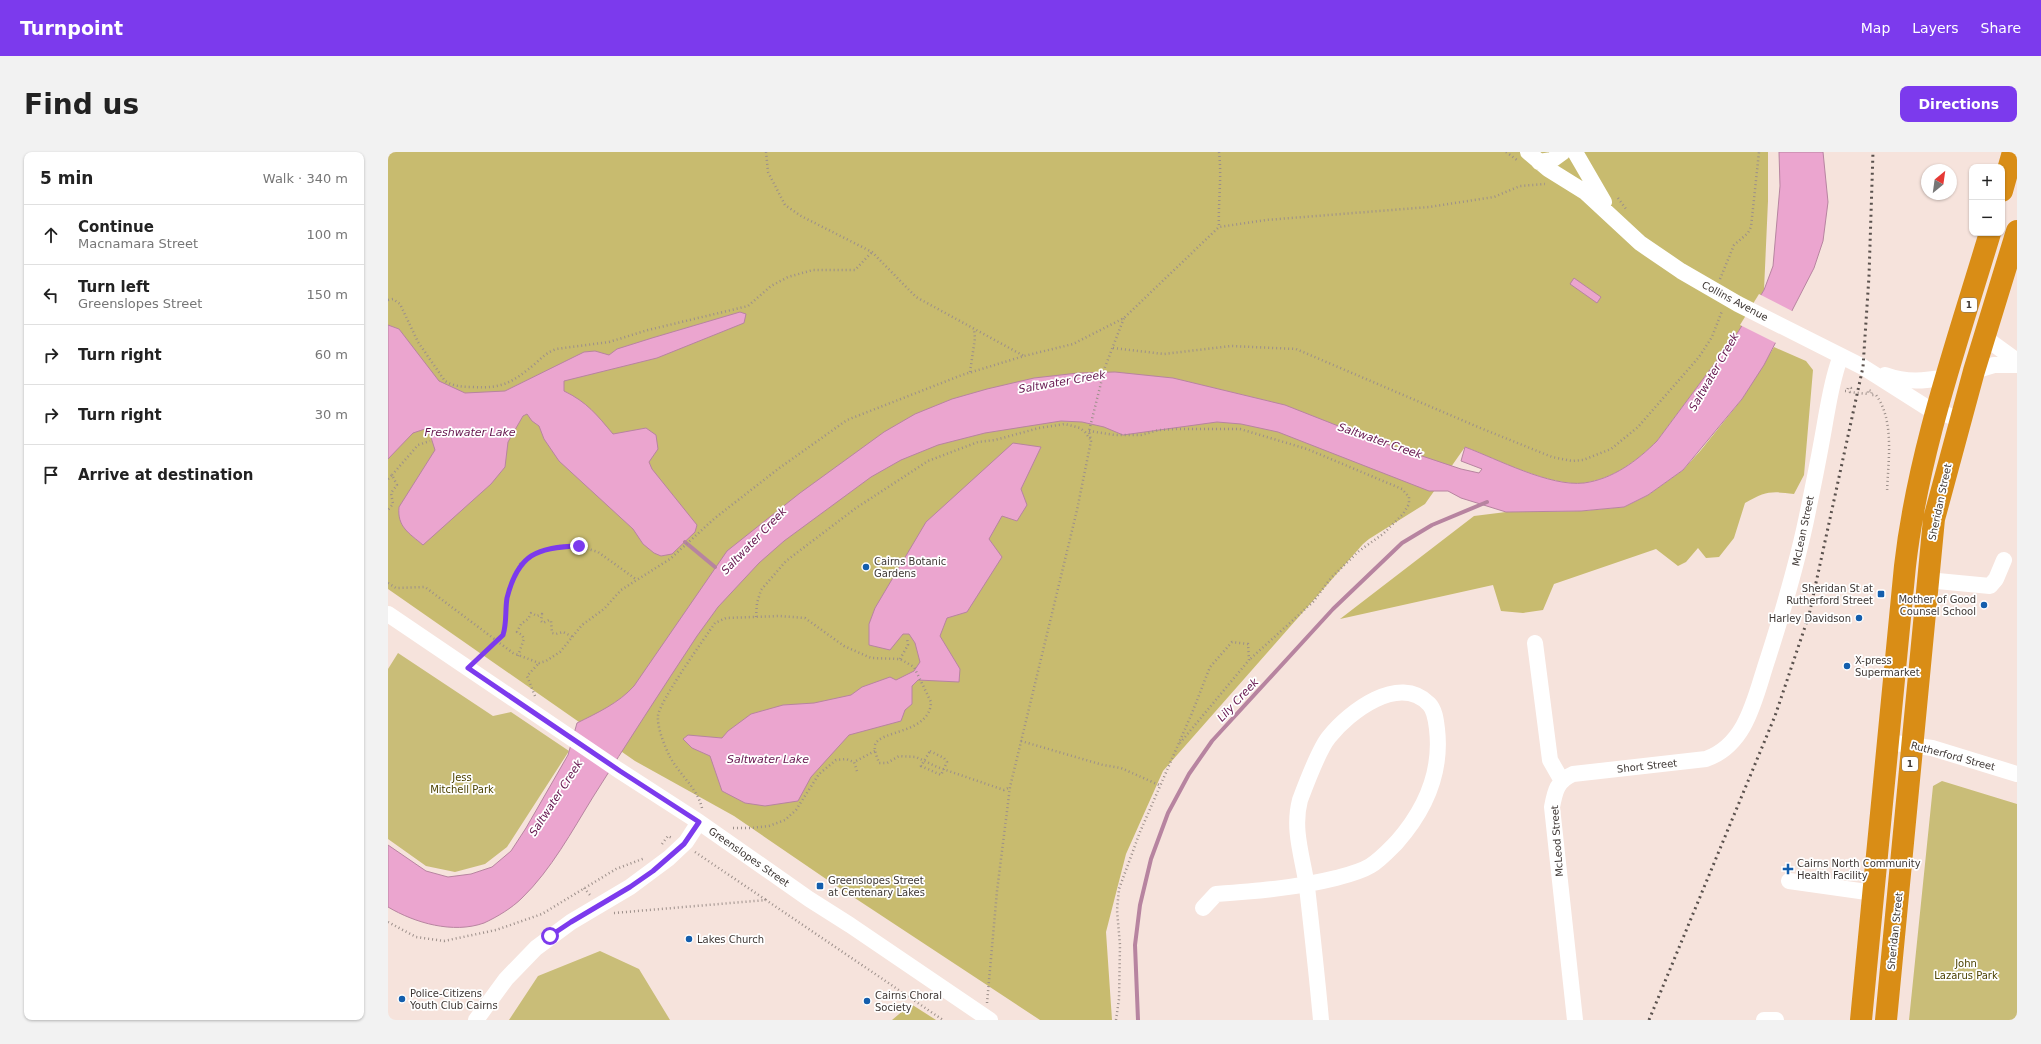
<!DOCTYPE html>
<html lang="en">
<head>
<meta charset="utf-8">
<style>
  :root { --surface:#fff; --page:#f2f2f2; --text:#222; --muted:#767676; --line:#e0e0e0; --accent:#7c3aed }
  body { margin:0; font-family:"DejaVu Sans",sans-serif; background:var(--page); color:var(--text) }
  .controls { position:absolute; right:12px; top:12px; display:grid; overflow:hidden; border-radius:8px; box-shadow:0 1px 3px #0004 }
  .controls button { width:36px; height:36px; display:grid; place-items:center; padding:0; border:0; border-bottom:1px solid var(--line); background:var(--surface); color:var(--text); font:20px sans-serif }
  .compass { position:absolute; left:1533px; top:12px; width:36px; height:36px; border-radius:50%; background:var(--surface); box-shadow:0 1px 3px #0004; rotate:29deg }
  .stop { position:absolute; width:12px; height:12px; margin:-9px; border:3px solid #7c3aed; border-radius:50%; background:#fff }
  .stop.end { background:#7c3aed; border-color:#fff; box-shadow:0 1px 4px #0008 }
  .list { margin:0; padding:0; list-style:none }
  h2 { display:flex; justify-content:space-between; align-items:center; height:52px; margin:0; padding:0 16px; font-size:17px }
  h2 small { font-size:13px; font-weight:400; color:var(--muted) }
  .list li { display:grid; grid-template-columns:26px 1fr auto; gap:12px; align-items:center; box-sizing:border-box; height:60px; padding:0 16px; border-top:1px solid var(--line) }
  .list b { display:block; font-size:15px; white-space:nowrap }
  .list p { margin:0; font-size:13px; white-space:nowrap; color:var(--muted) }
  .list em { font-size:13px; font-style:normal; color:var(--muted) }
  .icon { flex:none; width:22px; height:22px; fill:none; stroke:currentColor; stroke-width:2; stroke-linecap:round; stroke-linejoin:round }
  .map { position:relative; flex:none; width:1629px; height:868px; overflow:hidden; border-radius:8px }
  header { display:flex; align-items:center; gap:24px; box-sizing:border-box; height:56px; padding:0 20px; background:var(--accent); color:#fff }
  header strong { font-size:19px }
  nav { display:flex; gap:22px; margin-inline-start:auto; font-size:14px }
  .intro { display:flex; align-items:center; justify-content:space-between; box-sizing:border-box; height:96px; padding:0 24px }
  h1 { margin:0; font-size:28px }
  .button { padding:10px 18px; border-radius:8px; background:var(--accent); color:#fff; font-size:14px; font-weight:700 }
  main { display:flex; gap:24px; padding:0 24px }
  aside { flex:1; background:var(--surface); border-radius:8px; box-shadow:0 1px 3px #0004 }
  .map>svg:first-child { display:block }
</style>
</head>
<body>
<header>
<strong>Turnpoint</strong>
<nav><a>Map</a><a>Layers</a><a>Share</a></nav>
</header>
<div class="intro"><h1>Find us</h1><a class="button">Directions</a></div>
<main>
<aside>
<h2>5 min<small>Walk · 340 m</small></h2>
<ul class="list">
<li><svg class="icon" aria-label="ahead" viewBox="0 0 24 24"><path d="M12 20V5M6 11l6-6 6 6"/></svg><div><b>Continue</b><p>Macnamara Street</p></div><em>100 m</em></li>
<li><svg class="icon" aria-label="left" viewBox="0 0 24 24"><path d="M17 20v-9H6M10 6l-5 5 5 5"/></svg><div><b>Turn left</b><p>Greenslopes Street</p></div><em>150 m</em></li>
<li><svg class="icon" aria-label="right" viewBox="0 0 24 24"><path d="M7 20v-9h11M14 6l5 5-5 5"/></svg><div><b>Turn right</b></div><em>60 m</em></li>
<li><svg class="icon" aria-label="right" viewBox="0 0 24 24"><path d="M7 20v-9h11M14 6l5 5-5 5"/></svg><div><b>Turn right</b></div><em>30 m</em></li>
<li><svg class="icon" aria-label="arrive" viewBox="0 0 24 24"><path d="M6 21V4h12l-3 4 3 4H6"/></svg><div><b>Arrive at destination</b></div></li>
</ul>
</aside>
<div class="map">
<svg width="1629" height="868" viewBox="0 0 1629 868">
  <rect width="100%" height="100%" fill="#f6e3dc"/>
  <path fill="#c9bd78" d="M10,501l95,63 18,-4 58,39 -62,96 -22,17 -30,8 -29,-6 -38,-27v-170z
    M1554,629l75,23v216h-108l24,-234z
    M212,799l39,18 31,51h-161l29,-44z"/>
  <path fill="#c8bb6f" d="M0,0h1380v49l-4,89 -26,42 -81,109c-20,20 -44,38 -73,42 -34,4 -87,-24 -119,-36l-40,57 -56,35 -6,5 -200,227 -37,83 -20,78 6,88h-72l-211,-139 -95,-65 -99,-55 -247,-172z
    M1386,195l32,14 7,9 -9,105 -10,19c-23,-3 -28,-3 -49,9l-11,35 -15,19 -13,1 -8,-10 -12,14 -8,4 -22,-17 -102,35 -11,26 -20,3 -22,-2 -8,-26 -153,34 134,-103 32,-4 75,-1 43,-4 24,-12 35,-25 18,-20 41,-51z
    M523,852l25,16h-44z"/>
  <path fill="#eba5cf" stroke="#b784a0" d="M1391,0h44l5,50 -5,39 -9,27 -50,97 -22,34 -59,71 -35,25 -24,12 -43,4 -75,1 -45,-14 -13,-7h-19l-151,-59 -37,-8 -24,-2 -94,13 -19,-8 -22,-5 -21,-1 -76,12 -47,12 -37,15 -30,17 -87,64 -25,22 -41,44 -21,29c-35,53 -70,107 -104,161 -21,34 -42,73 -71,101 -10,10 -25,19 -38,25 -31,11 -69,0 -96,-16v-62l38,26 22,6 23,-3 21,-7 19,-16 15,-23 42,-73 9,-32c20,-10 42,-20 57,-37l93,-135 73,-58 84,-61 31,-18 37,-15 35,-10 47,-11 44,-5 37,-1 58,6 112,27 89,35 87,29 18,4 3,-4 -21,-8 4,-14c32,12 85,40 119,36 29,-4 53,-22 73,-42l81,-109 26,-42 9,-24 7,-80z
    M1186,126l27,19 -4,6 -27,-19z
    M352,160l6,2 -2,9 -87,35 -93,23v10c23,11 33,24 49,43l33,-6 10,7 2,14 -9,13 3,7 45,56 -2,7 -23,22 -11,2 -7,-3 -11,-9 -10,-15 -74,-68 -15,-22 -5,-13 -7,-5 -5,-7 -4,2 -15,26 -3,25 -14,17 -68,61c-14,-12 -26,-18 -24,-38l36,-57 -7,-22 -15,5 -25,26v-134l11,4 40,52 26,12 40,-2 79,-39 11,-1 14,4 8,-6 35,-11z
    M625,291l28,4 -20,42 6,16 -10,16 -15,-5 -13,23 13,18 -35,55 -20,6 -7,18 20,33 -1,13 -41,-2 -6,6v18l-7,6 -4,11 -52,14 -38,42 -13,24 -33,5 -20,-3 -23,-12 -12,-35 -18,-8 -9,-9 5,-4 34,3 6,-7 23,-17 32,-9 31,-2 37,-8 11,-8 28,-10 6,3 18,-9 6,-9 -5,-19 -6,-9h-6l-13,16 -21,-5v-21l6,-16 51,-86z"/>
  <path fill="#f6e3dc" d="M1371,142l35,18 -16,32 -38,-19z"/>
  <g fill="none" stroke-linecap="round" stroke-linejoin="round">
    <path stroke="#b784a0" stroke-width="4" d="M297,390l30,25
      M750,868l-3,-75 5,-40 11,-46 17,-46 21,-39 23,-33 121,-132 69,-66 30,-18 55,-23"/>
    <path stroke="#9c8f8a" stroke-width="2.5" stroke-dasharray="1 3" stroke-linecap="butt" d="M378,0l2,20 17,33 16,11 71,36 44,45 108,59
      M831,0c3,25 -1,50 0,75
      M1118,0l11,8
      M1230,46l8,11
      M1332,127l14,-34 14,-12 3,-6 8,-75
      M0,148l5,-1 7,5 18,38 27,39c8,5 17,6 27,6 31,2 41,-5 64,-24 6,-6 12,-11 20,-14l53,-7 39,-12 100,-24 23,-20 17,-9 25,-7h42l17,-18
      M725,196l51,6 67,-8 65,3 182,78 74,30 20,4 11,-1 28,-11 27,-22 61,-70 13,-20 10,-26
      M582,220l5,-34 -1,-9
      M1457,239h2l1,-3h3l-1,4 18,2v-4l4,1 -1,4h5c19,26 12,67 11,97
      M701,279l26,4h26l18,-5 19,-1h62l67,20 95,40 7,8v7l-6,10 -20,20 -24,17 -28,27 -18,24 -64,58
      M4,323l26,-30 12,-4
      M0,327l4,-4 5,10 -6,8 2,11 -5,6
      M0,431l8,5 29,-1 88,66 26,10 7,-2 14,-9 22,-27 22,-16 17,-19 49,-31 45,-41 63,-49 69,-49 115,-45 62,-19 49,-12 51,-26 95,-91 47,-7 163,-13 65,-10 26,-11 25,-2
      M368,465l1,-14 4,-13 25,-29 70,-53 72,-47 50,-19 17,-2 44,-12 26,-4 15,4 5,4 5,7
      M130,504l6,-17 -2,-4 -5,-3 4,-8 7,-5 3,-6 6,3 5,-2 -1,7 2,2 6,-3 2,1 1,12 4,1 7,-2 10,5
      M90,507l25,-24 4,-37 13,-34 20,-13 20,-5h19l19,6 39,28
      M512,507l8,-14 -1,-7
      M147,544l-8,-20 12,-13
      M633,589l82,24 18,3 38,17
      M542,599l14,7 3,4 -6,13 -20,-9z
      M469,619l-3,-9 21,-11
      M314,656c-5,-20 -22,-33 -32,-51 -5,-10 -13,-29 -12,-41 1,-14 46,-77 57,-93l11,-5 54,-2 25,2 39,28 27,12 29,1 14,8 17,35c-1,32 -52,28 -56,43 -1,6 2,12 4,18h8l12,-7 17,1 21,10 67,23 6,-3
      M345,676h18l18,-2 16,-6 11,-10 23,-36 17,-14 10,-1 8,3
      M274,692l6,-8 4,2
      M307,700l71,48
      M196,736l6,7
      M226,761l152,-13 177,120
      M0,770l28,15 28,4 52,-11 46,-16 74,-45 29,-11
      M599,851l10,-112 13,-104 67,-277 14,-69 -2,-10 16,-64 19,-49
      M728,868l3,-21 1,-54 -3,-35 2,-21 21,-57 52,-119 18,-46 22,-25 16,2 1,16 -69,83"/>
    <path stroke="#fff" stroke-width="16" d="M1140,0l20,17 37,23 55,51 41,28 57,33 125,63 63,40 35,13
      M1187,0l29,50
      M1151,10l13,-2 11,-8
      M1596,185l33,24
      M1586,219l20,-6h23
      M1497,223c22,8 39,6 62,2
      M1539,428l63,6 6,-7 8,-19
      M0,462l232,157 79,51 110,77 41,26 140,95
      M1147,491l15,117 12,21
      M1500,590l44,6 85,26
      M1401,729l85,12
      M815,756l13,-14c41,-3 80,-6 120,-16 11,-3 24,-6 34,-12 10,-6 19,-16 27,-24 28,-32 45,-70 40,-113 -1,-8 -2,-19 -8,-25 -30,-31 -80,8 -100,33 -10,12 -23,47 -29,63 -8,30 3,58 7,87 5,44 10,89 14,133
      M88,868l30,-41 30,-31 35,-26 59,-35 39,-29 17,-16 13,-20
      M1187,868l-23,-213c3,-16 5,-26 21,-33l133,-15c42,-15 49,-63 62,-101 16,-50 31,-100 41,-152 6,-29 12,-59 17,-89 4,-21 7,-42 15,-61
      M1376,868h12"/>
    <path stroke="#d98d16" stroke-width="22" d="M1614,39l11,-39
      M1473,868l44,-454c13,-114 52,-223 85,-333
      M1498,868l48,-501 40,-148 43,-140"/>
    <path stroke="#5a514d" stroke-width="3" stroke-dasharray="2 4" stroke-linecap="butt" d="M1261,868l126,-304 34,-101 54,-248 6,-91 4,-124"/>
  </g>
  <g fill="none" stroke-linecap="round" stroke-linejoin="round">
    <path stroke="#7c3aed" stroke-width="5" d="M162,784l21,-14 59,-35 23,-16 31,-27 15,-22 -79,-51 -152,-103 35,-33c4,-12 2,-25 4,-37 11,-44 30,-51 72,-52"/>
  </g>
  <g fill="#135ead" stroke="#fff" stroke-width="1.5">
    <circle cx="478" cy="415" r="4"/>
    <rect x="1489" y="438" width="8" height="8" rx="2"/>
    <circle cx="1596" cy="453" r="4"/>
    <circle cx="1471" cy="466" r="4"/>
    <circle cx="1459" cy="514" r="4"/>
    <path d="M1398 711h4v4h4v4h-4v4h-4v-4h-4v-4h4z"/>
    <rect x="428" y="730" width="8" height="8" rx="2"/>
    <circle cx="301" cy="787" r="4"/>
    <circle cx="14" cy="847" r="4"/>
    <circle cx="479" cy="849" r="4"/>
  </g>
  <g text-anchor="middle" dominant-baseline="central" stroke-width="3.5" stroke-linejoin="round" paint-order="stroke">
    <g fill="#fff" stroke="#787371" stroke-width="1">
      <rect x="1573" y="146" width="16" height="14" rx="3"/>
      <rect x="1514" y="605" width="16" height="14" rx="3"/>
    </g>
    <g font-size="9" font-weight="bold" fill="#3e3734">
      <text x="1581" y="153">1</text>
      <text x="1522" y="612">1</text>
    </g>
    <g font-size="10" fill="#3e3734" stroke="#fff">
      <text transform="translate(1347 149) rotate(28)">Collins Avenue</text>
      <text transform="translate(1552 350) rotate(-78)">Sheridan Street</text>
      <text transform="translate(1415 379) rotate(-78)">McLean Street</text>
      <text transform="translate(1565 604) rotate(15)">Rutherford Street</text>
      <text transform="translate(1259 614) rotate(-6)">Short Street</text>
      <text transform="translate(1169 689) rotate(-94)">McLeod Street</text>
      <text transform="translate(361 705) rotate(35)">Greenslopes Street</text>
      <text transform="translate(1507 779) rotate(-84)">Sheridan Street</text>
    </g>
    <g font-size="10" fill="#3e3734" stroke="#fff" text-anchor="start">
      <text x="486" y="409">Cairns Botanic<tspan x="486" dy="12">Gardens</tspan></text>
      <text x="1485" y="436" text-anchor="end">Sheridan St at<tspan x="1485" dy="12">Rutherford Street</tspan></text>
      <text x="1588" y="447" text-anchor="end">Mother of Good<tspan x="1588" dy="12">Counsel School</tspan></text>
      <text x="1463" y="466" text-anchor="end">Harley Davidson</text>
      <text x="1467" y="508">X-press<tspan x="1467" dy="12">Supermarket</tspan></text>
      <text x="1409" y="711">Cairns North Community<tspan x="1409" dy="12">Health Facility</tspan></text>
      <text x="440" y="728">Greenslopes Street<tspan x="440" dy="12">at Centenary Lakes</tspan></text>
      <text x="309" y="787">Lakes Church</text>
      <text x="22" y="841">Police-Citizens<tspan x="22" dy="12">Youth Club Cairns</tspan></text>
      <text x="487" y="843">Cairns Choral<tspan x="487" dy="12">Society</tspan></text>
    </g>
    <g font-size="10" fill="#4b4101" stroke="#fff">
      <text x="74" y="625">Jess<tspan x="74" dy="12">Mitchell Park</tspan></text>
      <text x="1578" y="811">John<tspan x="1578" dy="12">Lazarus Park</tspan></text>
    </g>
    <g font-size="11" font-style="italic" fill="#65154e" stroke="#fff">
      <text transform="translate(1326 220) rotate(-60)">Saltwater Creek</text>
      <text transform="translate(674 230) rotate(-10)">Saltwater Creek</text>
      <text x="82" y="280">Freshwater Lake</text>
      <text transform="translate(992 289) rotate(19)">Saltwater Creek</text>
      <text transform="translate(366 389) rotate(-46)">Saltwater Creek</text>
      <text transform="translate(850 548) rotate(-47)">Lily Creek</text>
      <text x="380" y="607">Saltwater Lake</text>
      <text transform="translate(168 646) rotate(-57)">Saltwater Creek</text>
    </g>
  </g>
</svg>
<div class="controls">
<button>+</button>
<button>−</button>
</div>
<svg class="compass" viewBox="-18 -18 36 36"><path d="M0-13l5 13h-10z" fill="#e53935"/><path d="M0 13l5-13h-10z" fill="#767676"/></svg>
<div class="stop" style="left:162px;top:784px"></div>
<div class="stop end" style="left:191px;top:394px"></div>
</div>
</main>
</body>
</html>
